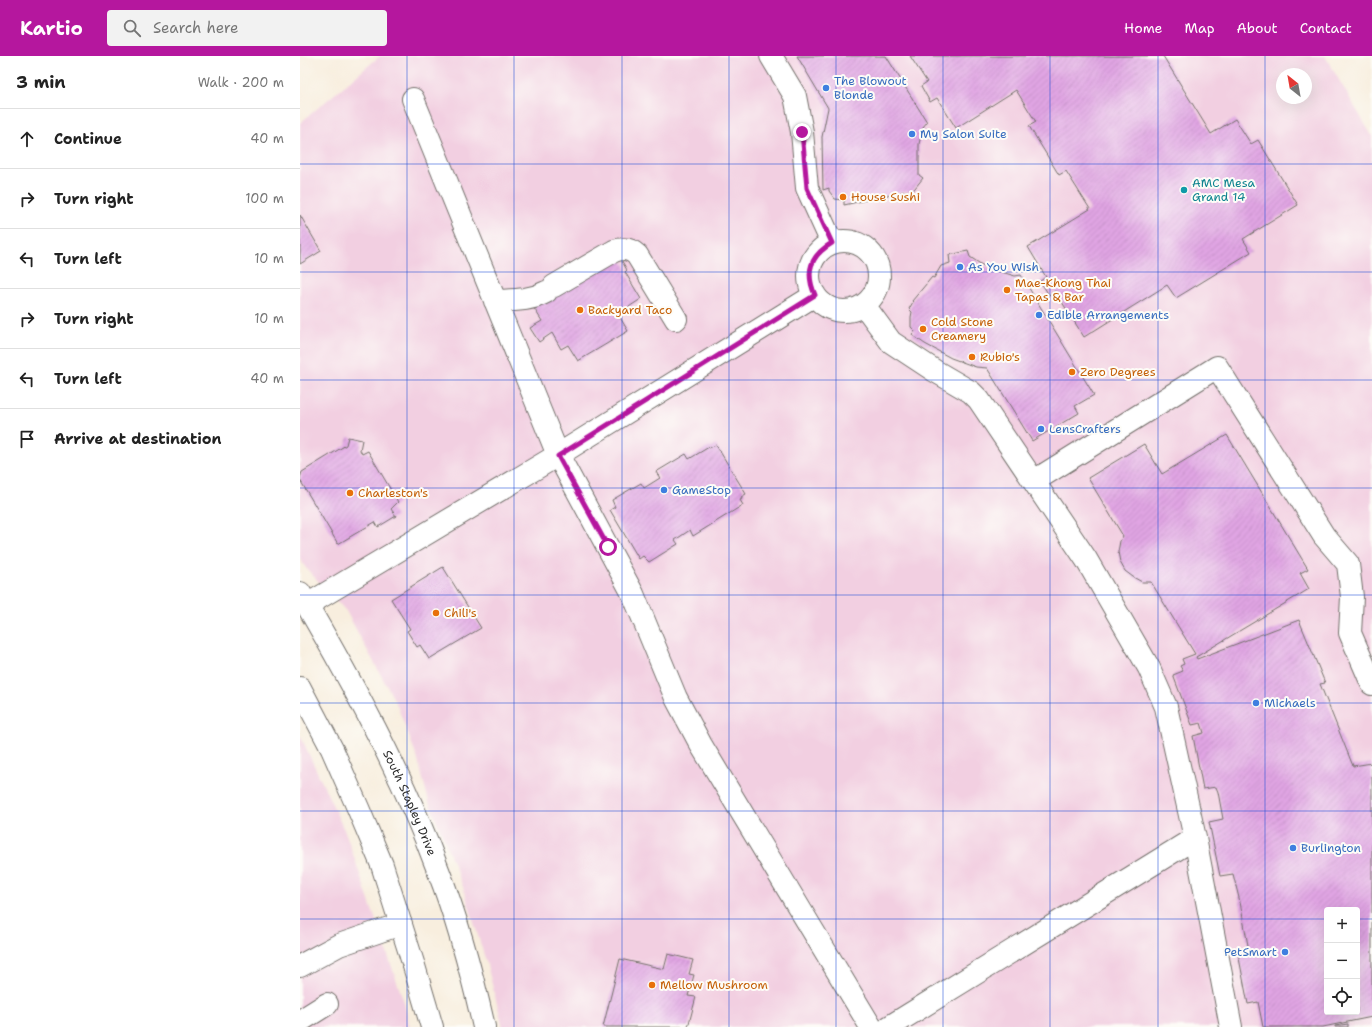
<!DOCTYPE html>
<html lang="en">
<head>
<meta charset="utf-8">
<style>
  :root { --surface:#fff; --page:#f2f2f2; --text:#222; --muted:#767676; --line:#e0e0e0; --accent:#b5179e }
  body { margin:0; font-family:"Shantell Sans",sans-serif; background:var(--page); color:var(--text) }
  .controls { position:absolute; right:12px; bottom:12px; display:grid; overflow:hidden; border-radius:4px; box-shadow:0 4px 16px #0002 }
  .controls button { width:36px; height:36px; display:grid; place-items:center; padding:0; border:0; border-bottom:1px solid var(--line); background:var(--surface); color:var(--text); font:20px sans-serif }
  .compass { position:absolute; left:976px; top:12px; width:36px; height:36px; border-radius:50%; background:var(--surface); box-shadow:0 4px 16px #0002; rotate:329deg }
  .stop { position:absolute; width:12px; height:12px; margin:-9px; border:3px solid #b5179e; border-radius:50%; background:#fff }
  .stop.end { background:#b5179e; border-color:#fff; box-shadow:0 1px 4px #0008 }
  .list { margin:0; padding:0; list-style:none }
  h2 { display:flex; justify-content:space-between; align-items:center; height:52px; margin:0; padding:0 16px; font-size:17px }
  h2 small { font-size:13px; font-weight:400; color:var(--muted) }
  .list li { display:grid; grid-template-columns:26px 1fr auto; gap:12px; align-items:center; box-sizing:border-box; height:60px; padding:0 16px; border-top:1px solid var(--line) }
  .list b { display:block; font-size:15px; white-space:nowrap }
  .list em { font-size:13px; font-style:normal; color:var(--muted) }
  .icon { flex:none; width:22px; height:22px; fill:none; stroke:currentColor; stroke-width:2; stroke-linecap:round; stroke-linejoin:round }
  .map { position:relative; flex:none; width:1072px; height:971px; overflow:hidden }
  header { display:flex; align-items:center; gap:24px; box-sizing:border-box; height:56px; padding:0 20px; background:var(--accent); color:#fff }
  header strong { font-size:19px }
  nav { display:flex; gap:22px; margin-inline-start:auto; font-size:14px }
  .search { width:280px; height:36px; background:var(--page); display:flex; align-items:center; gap:10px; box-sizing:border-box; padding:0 14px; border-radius:4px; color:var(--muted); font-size:15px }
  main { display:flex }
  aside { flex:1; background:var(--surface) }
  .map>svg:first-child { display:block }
</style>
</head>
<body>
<header>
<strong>Kartio</strong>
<div class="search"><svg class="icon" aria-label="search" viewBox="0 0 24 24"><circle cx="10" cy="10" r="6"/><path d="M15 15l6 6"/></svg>Search here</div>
<nav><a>Home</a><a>Map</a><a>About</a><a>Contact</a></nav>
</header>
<main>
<aside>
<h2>3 min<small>Walk · 200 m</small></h2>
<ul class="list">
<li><svg class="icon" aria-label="ahead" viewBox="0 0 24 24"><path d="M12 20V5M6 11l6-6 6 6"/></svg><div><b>Continue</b></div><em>40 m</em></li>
<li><svg class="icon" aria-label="right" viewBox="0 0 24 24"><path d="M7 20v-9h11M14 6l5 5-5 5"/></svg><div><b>Turn right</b></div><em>100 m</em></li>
<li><svg class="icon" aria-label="left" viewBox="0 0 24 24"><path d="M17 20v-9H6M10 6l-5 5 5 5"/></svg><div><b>Turn left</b></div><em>10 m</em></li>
<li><svg class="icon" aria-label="right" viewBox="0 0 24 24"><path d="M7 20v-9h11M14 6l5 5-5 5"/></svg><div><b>Turn right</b></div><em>10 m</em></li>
<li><svg class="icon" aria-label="left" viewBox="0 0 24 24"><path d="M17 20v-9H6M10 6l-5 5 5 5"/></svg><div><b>Turn left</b></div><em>40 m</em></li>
<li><svg class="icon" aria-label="arrive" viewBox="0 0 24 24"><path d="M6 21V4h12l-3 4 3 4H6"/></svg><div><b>Arrive at destination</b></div></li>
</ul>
</aside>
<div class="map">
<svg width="1072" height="971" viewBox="0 0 1072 971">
  <defs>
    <pattern id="building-hatch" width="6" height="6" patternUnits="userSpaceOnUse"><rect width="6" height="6" fill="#e0a4e3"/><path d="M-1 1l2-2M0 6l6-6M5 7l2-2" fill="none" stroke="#c08dc3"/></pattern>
  </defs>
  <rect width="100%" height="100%" fill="#fdfcf7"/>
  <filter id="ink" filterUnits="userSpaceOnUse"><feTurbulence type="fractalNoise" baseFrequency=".025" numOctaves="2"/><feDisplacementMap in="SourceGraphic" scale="8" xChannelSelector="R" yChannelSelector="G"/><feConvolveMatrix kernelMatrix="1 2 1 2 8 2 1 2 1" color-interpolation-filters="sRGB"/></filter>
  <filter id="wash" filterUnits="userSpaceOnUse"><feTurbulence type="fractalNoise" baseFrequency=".012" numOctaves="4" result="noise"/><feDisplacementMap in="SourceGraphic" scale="16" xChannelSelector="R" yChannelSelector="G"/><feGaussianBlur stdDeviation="0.9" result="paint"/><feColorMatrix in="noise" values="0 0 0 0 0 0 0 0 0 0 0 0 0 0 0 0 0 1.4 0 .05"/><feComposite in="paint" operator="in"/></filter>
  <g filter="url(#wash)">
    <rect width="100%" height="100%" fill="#f8eede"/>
    <path fill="#f2cfe1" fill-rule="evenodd" d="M80,0h945l47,80v891h-869l-16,-62 -24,-78 -34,-85 -12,-45 -21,-54 -50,-92 -41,-44 -5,-9v-435zM982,18h24v24h-24zM1027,854h30v102h-30z
      M0,679l46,99 58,168 6,25h-110z"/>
    <g id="blocks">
      <path fill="url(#building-hatch)" fill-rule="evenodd" d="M497,0h89l41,66 -4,5 -4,17v31l4,3 -12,15 -4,-2 -63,14v-5l-9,-1 -6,-8v-3l-6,2 -1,-53 6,-29z
        M610,0h253l48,78 24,-15 16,25 7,-4 40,65 -55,34 8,13 -75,46 -9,-13 -83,52 -29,-46 -6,4 -9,-14 6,-4 -18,-30 62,-38 -24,-38 -7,4 -30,-49 7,-4 -20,-32 -60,38 -19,-30 -7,4 -9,-16 6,-4z
        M0,159l21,36 -21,13z
        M668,195l2,6 12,8 13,5 20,6 6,-1 73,120 -19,11 4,7 -47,28 -45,-73 -11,-1 -25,-9 -26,-14 -13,-9 3,-4 -4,-4v-10l1,-5 -3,-3 4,-7 -1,-1 20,-24 2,1 7,-12 9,-3 -1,-8z
        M319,200l8,14 -2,2 16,27 -23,15 10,17 -50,30 -10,-16 -7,4 -9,-16 -13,9 -9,-14 12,-7 -10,-16z
        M927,379l81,134 -8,4 9,16 -113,68 1,2 102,-39 26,63 -5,1 33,82 19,-3v254l-49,10h-60l-5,-25 -10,2 -10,-51 11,-2 -9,-49 -7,-28 -13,2 -11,-54 14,-3 -5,-27 -2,-5 -13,2 -10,-53 11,-3 -3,-10 -9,2 -19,-50 10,-4 -3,-5 4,-2 -2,-5 13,-5 -44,-72h-9l-9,-5 -8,-6 -5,-9 -2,-10 2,-11 3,-5 -35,-58 56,-34 18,30zM1027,854h30v102h-30z
        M48,381l14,3 -2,10 2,4 6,-3 30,51 -7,7 5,7 -18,11 -3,-5 -37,22 -38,-64v-2l2,-6 44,-27z
        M416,389l30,49 -5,3 1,2 -2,1 3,5 -50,31 -3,-6 -15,10 3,4 -29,18 -6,-6 -4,3 -29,-49 5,-3 -3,-7 29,-17 3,5 16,-10 -4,-6 30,-18 3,5 20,-12v1z
        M143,511l38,61 -52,31 -9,-14 -3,2 -10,-16 3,-2 -19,-30z
        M368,898l25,6 -4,14 5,1 -6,21 8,1 -8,30h-85l17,-68 44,10z
        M1048,968v3h-13v-1z"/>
    </g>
  </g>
  <g filter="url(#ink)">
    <use href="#blocks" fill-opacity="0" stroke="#736f6a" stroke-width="1"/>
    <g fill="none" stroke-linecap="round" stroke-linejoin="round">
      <g stroke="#736f6a" stroke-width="24">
        <path id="minor" d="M471,0l24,40 7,36 5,56 25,55
          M113,43l145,356 75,139 43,104 25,47 170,282
          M509 220a35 35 0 1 1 70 0a35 35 0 1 1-70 0Z
          M254,230l60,-35c9,-3 16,-3 23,4l39,64
          M195,245c18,-1 35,0 51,-9
          M564,249l27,37 44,29 36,21 8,8 107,159 63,109 17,39 29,131 36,189
          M734,425l183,-114 107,169 24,28 4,33 -2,36 22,51
          M7,549l251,-150 257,-160
          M0,910l39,-21 62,-21
          M0,965l27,-17
          M589,971l306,-189"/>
      </g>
      <g stroke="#736f6a" stroke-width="24">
        <g id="major">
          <path id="s1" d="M0,537c52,89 102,180 138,277 20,51 34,104 46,157"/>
          <path d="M0,632l32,61 26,59 24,57 32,101 18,61"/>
        </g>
      </g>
      <use href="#minor" stroke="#fff" stroke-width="22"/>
      <use href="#major" stroke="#fff" stroke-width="22"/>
    </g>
  </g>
  <g fill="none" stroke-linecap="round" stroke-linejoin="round" filter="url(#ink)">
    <path stroke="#b5179e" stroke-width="5" d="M308,491l-50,-91 257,-161c-10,-23 -5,-39 17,-52l-25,-55 -5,-56"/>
  </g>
  <path fill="none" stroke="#1d4ed8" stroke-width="1" stroke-opacity="0.55" d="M107,0v971M214,0v971M322,0v971M429,0v971M536,0v971M643,0v971M750,0v971M858,0v971M965,0v971M0,108h1072M0,216h1072M0,324h1072M0,432h1072M0,539h1072M0,647h1072M0,755h1072M0,863h1027M1057,863h15"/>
  <g fill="#3f7fe0" stroke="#fdfcf7" stroke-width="1.5">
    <circle cx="526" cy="32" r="4"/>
    <circle cx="612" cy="78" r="4"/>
    <circle cx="660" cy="211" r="4"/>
    <circle cx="739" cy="259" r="4"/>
    <circle cx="741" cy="373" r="4"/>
    <circle cx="364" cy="434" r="4"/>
    <circle cx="956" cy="647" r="4"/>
    <circle cx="993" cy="792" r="4"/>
    <circle cx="985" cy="896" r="4"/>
  </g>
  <circle fill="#0f9aa8" stroke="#fdfcf7" stroke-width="1.5" cx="884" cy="134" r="4"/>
  <g fill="#e8710a" stroke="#fdfcf7" stroke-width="1.5">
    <circle cx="543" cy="141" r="4"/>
    <circle cx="707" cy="234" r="4"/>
    <circle cx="280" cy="254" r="4"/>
    <circle cx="623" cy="273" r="4"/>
    <circle cx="672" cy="301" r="4"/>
    <circle cx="772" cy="316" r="4"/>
    <circle cx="50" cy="437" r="4"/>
    <circle cx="136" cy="557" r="4"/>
    <circle cx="352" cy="929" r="4"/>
  </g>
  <g text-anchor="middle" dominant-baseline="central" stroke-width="4" stroke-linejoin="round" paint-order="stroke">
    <g font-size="12" fill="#366cbe" stroke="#fdfcf7" text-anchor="start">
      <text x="534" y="25">The Blowout<tspan x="534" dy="14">Blonde</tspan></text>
      <text x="620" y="78">My Salon Suite</text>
      <text x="668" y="211">As You Wish</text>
      <text x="747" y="259">Edible Arrangements</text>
      <text x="749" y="373">LensCrafters</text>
      <text x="372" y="434">GameStop</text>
      <text x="964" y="647">Michaels</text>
      <text x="1001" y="792">Burlington</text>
      <text x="977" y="896" text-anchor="end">PetSmart</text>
    </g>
    <g font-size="12" fill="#0d838f" stroke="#fdfcf7" text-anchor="start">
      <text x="892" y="127">AMC Mesa<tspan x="892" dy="14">Grand 14</tspan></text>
    </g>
    <g font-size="12" fill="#c56008" stroke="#fdfcf7" text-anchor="start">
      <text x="551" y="141">House Sushi</text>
      <text x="715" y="227">Mae-Khong Thai<tspan x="715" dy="14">Tapas &amp; Bar</tspan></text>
      <text x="288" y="254">Backyard Taco</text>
      <text x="631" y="266">Cold Stone<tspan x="631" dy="14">Creamery</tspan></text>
      <text x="680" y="301">Rubio's</text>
      <text x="780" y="316">Zero Degrees</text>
      <text x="58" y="437">Charleston's</text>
      <text x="144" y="557">Chili's</text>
      <text x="360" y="929">Mellow Mushroom</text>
    </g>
    <g font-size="12" fill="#2b2b2b" stroke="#fdfcf7">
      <text stroke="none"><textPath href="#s1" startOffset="237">South Stapley Drive</textPath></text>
    </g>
  </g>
</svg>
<div class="controls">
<button>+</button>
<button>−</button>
<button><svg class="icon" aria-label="locate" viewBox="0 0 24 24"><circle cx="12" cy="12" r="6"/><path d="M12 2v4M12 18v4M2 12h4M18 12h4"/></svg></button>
</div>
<svg class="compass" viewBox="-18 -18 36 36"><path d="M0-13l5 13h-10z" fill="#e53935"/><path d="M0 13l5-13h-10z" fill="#767676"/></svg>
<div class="stop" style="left:308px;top:491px"></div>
<div class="stop end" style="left:502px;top:76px"></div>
</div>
</main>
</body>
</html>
